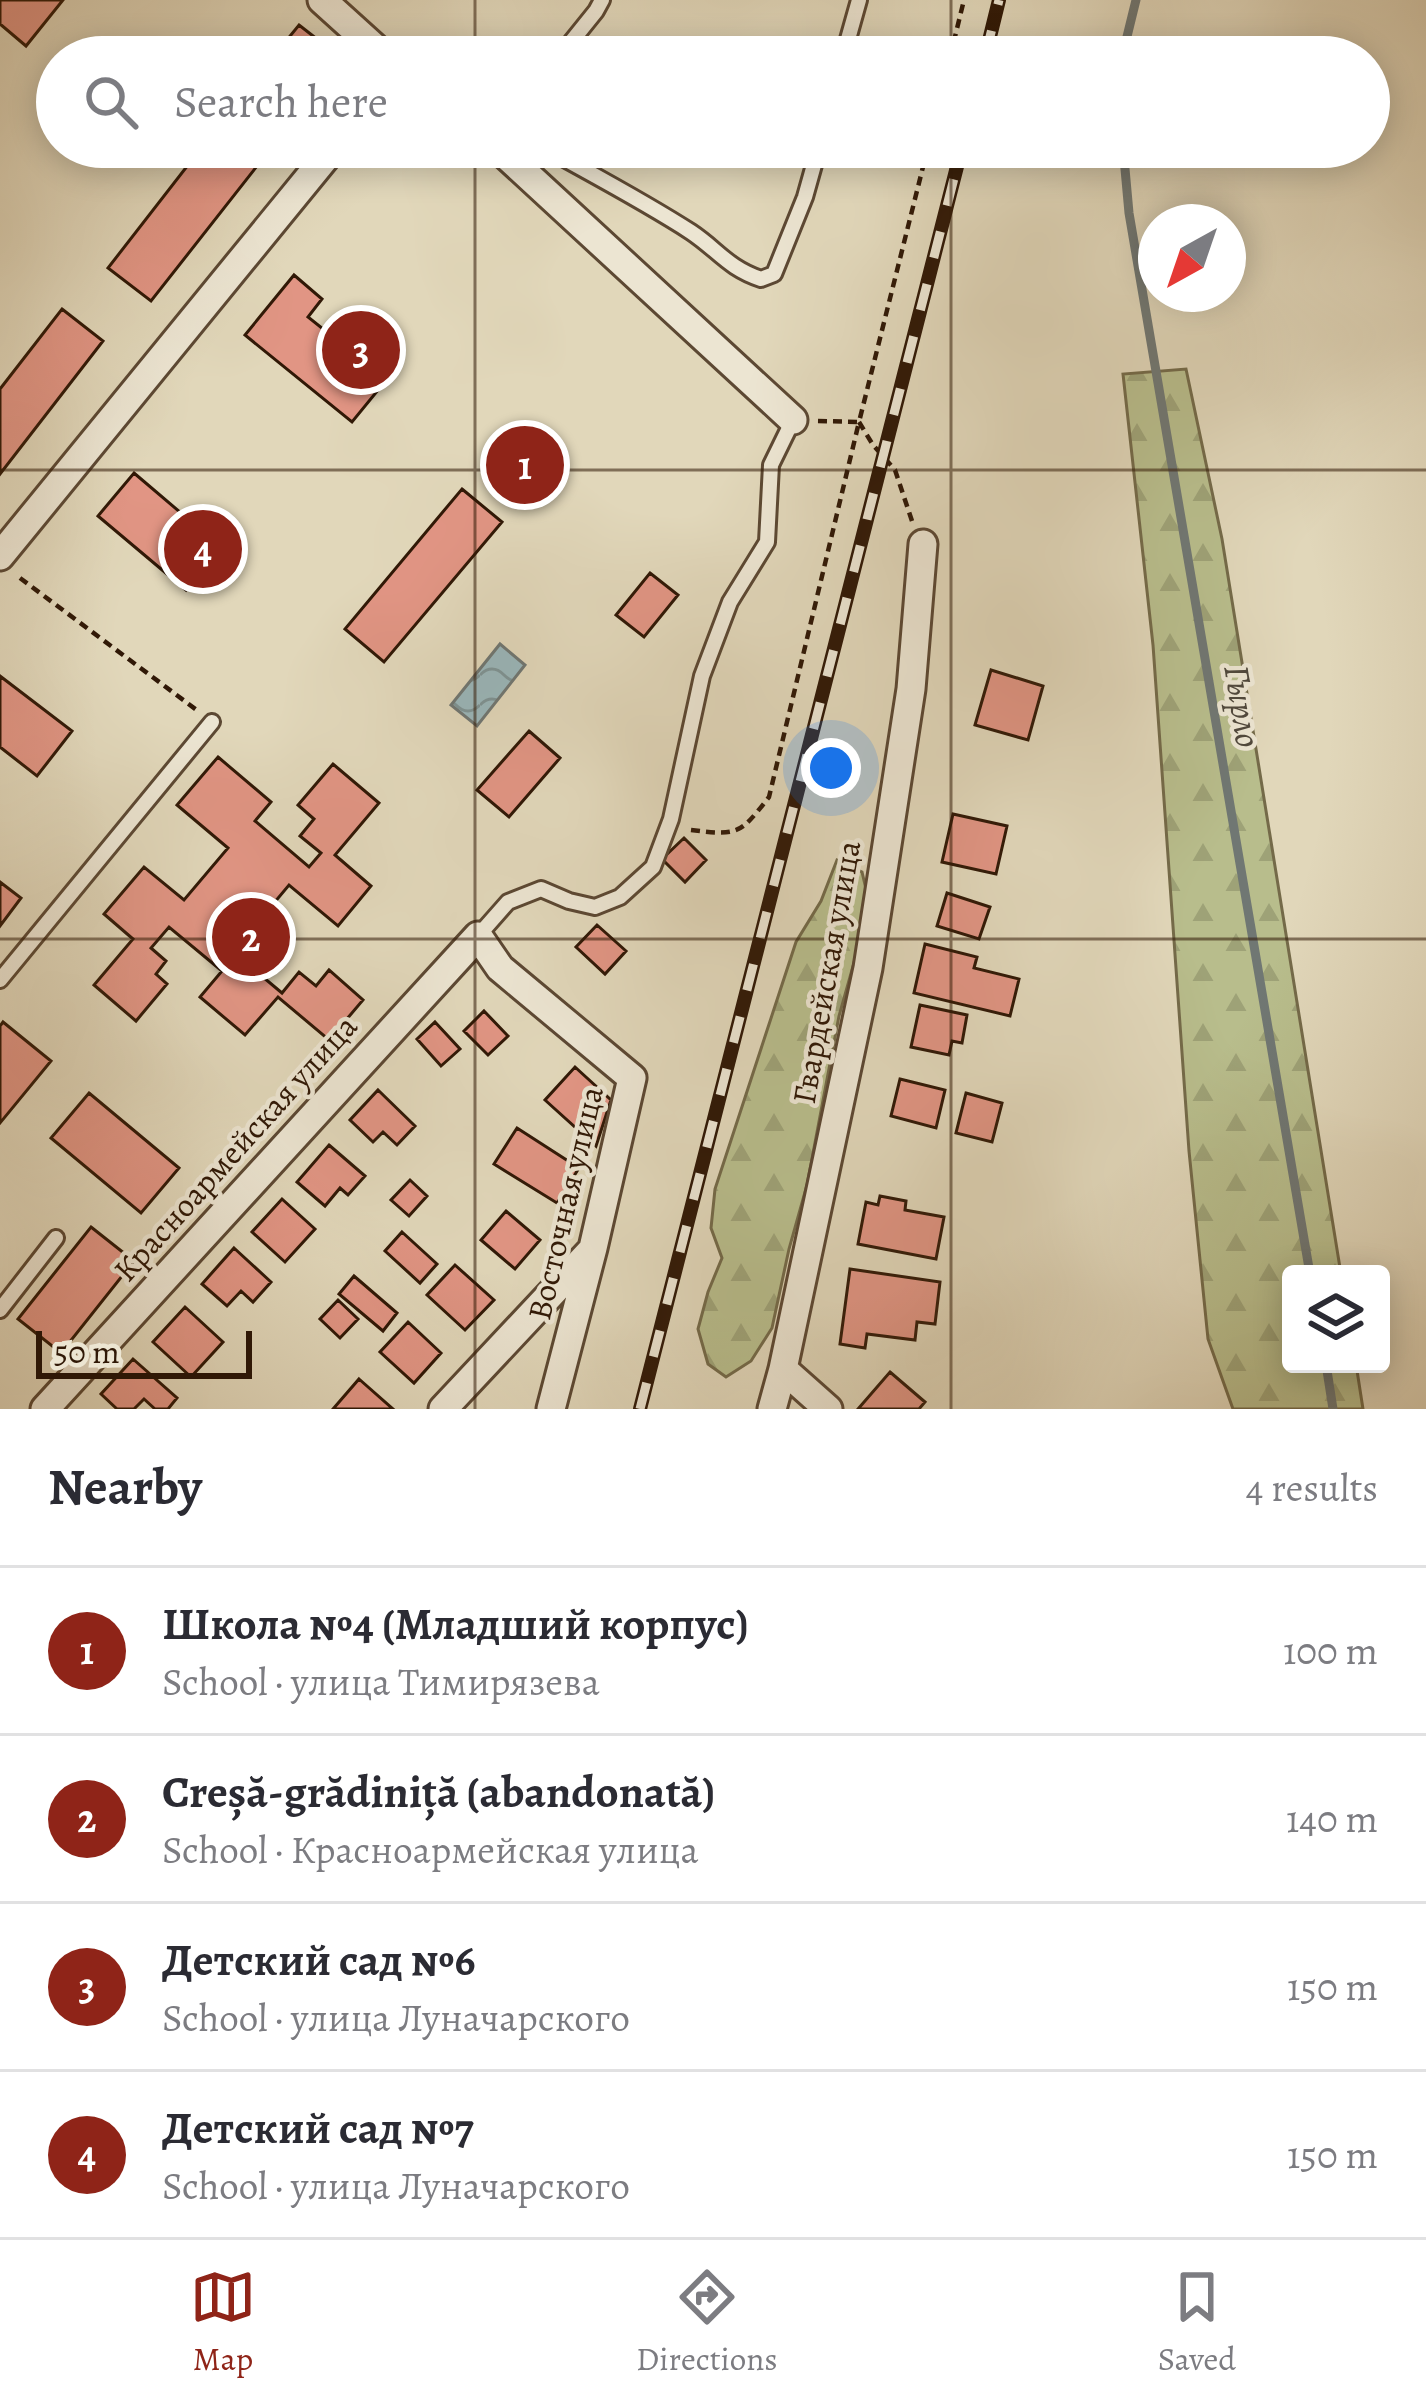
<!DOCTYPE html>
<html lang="en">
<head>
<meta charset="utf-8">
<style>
  :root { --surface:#fff; --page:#f7f7f7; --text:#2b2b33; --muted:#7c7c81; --line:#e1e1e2; --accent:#8f2418 }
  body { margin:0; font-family:Alegreya,serif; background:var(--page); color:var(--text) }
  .controls { position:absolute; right:36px; bottom:36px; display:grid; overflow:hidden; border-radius:12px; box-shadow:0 6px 30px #0003 }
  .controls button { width:108px; height:108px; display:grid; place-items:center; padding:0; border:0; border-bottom:3px solid var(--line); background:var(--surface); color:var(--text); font:60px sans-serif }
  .compass { position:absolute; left:1138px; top:204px; width:108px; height:108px; border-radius:50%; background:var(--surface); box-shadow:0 6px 30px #0003; rotate:220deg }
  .scale { position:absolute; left:36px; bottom:30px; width:216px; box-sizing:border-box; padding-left:12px; border:6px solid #301806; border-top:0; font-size:33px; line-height:42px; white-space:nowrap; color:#301806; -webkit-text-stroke:9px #ece5d2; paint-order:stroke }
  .you { position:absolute; left:831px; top:768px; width:42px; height:42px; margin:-30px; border:9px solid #fff; border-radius:50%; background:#1a73e8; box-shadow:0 0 0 18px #1a73e833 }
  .badge { display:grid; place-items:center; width:78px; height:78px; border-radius:50%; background:var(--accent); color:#fff; font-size:39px; font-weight:700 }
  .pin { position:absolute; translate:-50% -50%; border:6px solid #fff; box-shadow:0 3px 12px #0006 }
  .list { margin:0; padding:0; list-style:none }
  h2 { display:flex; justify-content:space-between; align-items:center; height:156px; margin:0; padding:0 48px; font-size:51px }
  h2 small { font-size:39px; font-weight:400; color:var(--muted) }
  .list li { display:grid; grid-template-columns:78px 1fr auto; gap:36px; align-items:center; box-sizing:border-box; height:168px; padding:0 48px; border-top:3px solid var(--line) }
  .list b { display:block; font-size:45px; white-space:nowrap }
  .list p { margin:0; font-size:39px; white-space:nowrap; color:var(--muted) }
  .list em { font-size:39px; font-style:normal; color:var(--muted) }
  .icon { flex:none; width:66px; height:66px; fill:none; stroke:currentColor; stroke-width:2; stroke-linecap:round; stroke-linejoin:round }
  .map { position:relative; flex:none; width:1426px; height:1409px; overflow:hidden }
  .search { position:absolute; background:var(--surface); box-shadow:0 6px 30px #0003; left:36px; right:36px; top:36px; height:132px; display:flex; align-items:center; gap:30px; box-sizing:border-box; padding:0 42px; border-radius:66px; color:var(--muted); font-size:45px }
  .sheet { height:828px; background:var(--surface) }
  nav { display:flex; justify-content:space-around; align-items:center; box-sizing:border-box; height:168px; border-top:3px solid var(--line); background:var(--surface); font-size:33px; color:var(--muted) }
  nav a { display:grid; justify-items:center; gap:6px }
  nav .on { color:var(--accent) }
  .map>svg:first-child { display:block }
</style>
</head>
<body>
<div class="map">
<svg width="1426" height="1409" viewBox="0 0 1426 1409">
  <defs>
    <pattern id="forest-firs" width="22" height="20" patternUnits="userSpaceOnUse" patternTransform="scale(3)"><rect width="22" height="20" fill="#b8bd8c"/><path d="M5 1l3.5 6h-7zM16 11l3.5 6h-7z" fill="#9ea277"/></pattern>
    <pattern id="water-waves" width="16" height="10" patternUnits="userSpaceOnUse" patternTransform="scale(3)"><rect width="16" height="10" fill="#9ab7bb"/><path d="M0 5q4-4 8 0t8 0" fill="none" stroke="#7e9496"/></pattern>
  </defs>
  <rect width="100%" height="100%" fill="#e1d7ba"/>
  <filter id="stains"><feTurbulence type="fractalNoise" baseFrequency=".00167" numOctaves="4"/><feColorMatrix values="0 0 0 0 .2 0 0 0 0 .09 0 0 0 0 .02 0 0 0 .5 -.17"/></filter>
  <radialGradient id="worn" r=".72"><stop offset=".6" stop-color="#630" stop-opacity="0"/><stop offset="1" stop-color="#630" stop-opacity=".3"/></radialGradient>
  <path fill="url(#forest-firs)" stroke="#746a49" stroke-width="3" d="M1186,369l36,170 119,735h-50v90h65l7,45h-130l-25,-70 -19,-188 -36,-506 -30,-271z
    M837,860l25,12 8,34 -31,110 -32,169 -18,64 -17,79 -21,33 -25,16 -18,-13 -10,-35 10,-37 14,-34 -11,-30 4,-39 81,-247 25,-41z"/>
  <path fill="url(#water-waves)" stroke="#707773" stroke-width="3" d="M500,644l25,21 -48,61 -26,-21z"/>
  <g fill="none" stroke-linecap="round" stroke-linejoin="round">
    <path stroke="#707773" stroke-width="9" d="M1122,57l14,-57
      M1123,147l6,66 181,1061
      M1326,1364l7,45"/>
  </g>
  <path fill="#e19584" stroke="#301806" stroke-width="3" d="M0,0h63l-37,46 -26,-22z
    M299,25l41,32h-67z
    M202,147h70l-121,154 -43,-33z
    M294,275l28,24 -14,18 50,40 15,-18 28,23 -49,60 -107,-87z
    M62,309l41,32 -103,133v-85z
    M134,473l87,74 -35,43 -88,-74z
    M462,489l40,33 -118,140 -39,-33z
    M650,573l28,22 -34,42 -28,-22z
    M991,670l52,16 -15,54 -53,-15z
    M0,676l72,55 -35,45 -37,-29z
    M529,731l31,27 -51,59 -32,-27z
    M218,757l53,45 -16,19 54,46 12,-14 -21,-17 14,-17 -16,-14 35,-41 46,39 -44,52 36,31 -33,40 -49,-41 -56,67 49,41 17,-21 17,14 13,-16 34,30 -34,40 -51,-43 -33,38 -45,-38 22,-26 -53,-44 -18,21 15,13 -10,13 11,10 -31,37 -42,-36 39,-46 -29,-25 40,-47 40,33 44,-52 -51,-43z
    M953,814l54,12 -11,48 -54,-12z
    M684,838l22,22 -21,22 -23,-23z
    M0,882l21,16 -21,28z
    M947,893l43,14 -11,32 -42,-13z
    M597,925l29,26 -21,23 -29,-27z
    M925,944l52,13 -3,11 45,11 -9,37 -96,-23z
    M920,1005l47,10 -5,28 -10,-2 -3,14 -38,-8z
    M484,1011l24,25 -20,19 -24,-24z
    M3,1022l48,39 -51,62v-97z
    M435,1022l25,27 -19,17 -24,-27z
    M575,1067l36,33 -15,46 -51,-46z
    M900,1079l45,11 -9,38 -45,-12z
    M378,1090l37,36 -18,19 -14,-13 -10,10 -23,-22z
    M89,1093l90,75 -38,45 -90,-75z
    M966,1093l36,10 -10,39 -36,-9z
    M517,1128l62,40 -22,35 -63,-39z
    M329,1145l36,31 -17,19 -8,-7 -15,18 -28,-24z
    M410,1180l17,16 -18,20 -18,-16z
    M880,1196l26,5 -1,9 39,7 -8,42 -78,-15 8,-42 12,3z
    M282,1199l33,30 -30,33 -33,-30z
    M506,1211l34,29 -25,29 -34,-29z
    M91,1227l43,34 -73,92 -43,-34z
    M402,1232l35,32 -17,19 -35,-32z
    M234,1248l37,34 -18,20 -12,-11 -14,15 -25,-22z
    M455,1265l39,35 -29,30 -38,-35z
    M850,1269l90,13 -5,42 -18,-2 -2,18 -48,-6 -2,14 -25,-4z
    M354,1276l43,37 -14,18 -44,-37z
    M338,1300l20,19 -18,19 -20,-19z
    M185,1307l38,35 -32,35 -38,-35z
    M408,1322l33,31 -27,30 -34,-31z
    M133,1359l44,39 -9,11h-13l-11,-10 -10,10h-17l-16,-15z
    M890,1372l35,30 -6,7h-61z
    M359,1379l34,30h-60z"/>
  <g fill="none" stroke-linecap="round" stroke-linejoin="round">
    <g stroke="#5c4833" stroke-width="20">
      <path id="service" d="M559,57l37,-46 6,-11
        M843,57l16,-57
        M543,147c50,28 100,54 148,85 27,18 37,36 70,47l13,-5 31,-77 14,-50
        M478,936l30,-34 33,-13 28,12 26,6 25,-10 33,-30 18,-48 31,-143 28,-74 37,-60 4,-77 22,-45
        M0,980l212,-258
        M0,1310l56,-72"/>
    </g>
    <g stroke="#5c4833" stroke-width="33">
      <path id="minor" d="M322,0l63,57
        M497,147l296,273
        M0,556l334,-409
        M783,1369l45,40
        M45,1409l433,-473 22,32 132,110 -39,170 -42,161
        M443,1409l149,-159
        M772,1409l11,-40 85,-401 43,-279 12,-145"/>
    </g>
    <path stroke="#301806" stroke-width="4.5" stroke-dasharray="9 6" stroke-linecap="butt" d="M950,57l14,-57
      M818,421l41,1 69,-275
      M859,422l14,23 22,25 17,51
      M20,578l178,133
      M691,830c48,6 49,4 78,-33l90,-375"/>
    <use href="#service" stroke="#ece5d2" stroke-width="14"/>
    <use href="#minor" stroke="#ece5d2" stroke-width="27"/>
    <g stroke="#301806" stroke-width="14">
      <path id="rail" d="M985,57l14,-57
        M640,1409l322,-1262"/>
    </g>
    <use href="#rail" stroke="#ece5d2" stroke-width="9" stroke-dasharray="27" stroke-linecap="butt"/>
  </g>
  <path fill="none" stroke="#301806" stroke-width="3" stroke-opacity="0.55" d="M475,0v57M951,0v57M475,147v1262M951,147v1262M0,470h1426M0,939h1426"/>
  <g text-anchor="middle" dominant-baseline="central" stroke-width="9" stroke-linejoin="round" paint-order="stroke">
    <g font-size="33" fill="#301806" stroke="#ece5d2">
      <text transform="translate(826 972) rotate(-80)">Гвардейская улица</text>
      <text transform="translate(235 1148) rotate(-48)">Красноармейская улица</text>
      <text transform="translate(565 1203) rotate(-77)">Восточная улица</text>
    </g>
    <g font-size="36" font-style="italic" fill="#50483c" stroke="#ece5d2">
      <text transform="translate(1243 706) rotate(81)">Гырло</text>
    </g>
  </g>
  <rect width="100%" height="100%" filter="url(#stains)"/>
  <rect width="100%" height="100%" fill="url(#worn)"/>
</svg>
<div class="controls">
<button><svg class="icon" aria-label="layers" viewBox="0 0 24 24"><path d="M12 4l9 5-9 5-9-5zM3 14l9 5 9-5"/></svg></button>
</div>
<svg class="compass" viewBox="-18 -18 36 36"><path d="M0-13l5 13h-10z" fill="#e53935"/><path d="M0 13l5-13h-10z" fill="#7c7c81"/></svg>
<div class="scale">50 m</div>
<div class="you"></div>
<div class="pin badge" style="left:525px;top:465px">1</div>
<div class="pin badge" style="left:251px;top:937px">2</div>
<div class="pin badge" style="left:361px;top:350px">3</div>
<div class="pin badge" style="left:203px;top:549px">4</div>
<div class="search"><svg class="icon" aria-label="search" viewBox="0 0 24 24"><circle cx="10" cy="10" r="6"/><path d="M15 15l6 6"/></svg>Search here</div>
</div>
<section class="sheet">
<h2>Nearby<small>4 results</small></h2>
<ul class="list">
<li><span class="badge">1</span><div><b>Школа №4 (Младший корпус)</b><p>School · улица Тимирязева</p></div><em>100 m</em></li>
<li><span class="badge">2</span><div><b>Creșă-grădiniță (abandonată)</b><p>School · Красноармейская улица</p></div><em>140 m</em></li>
<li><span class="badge">3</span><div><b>Детский сад №6</b><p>School · улица Луначарского</p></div><em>150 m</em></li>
<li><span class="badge">4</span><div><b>Детский сад №7</b><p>School · улица Луначарского</p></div><em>150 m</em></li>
</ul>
</section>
<nav>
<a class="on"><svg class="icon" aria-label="map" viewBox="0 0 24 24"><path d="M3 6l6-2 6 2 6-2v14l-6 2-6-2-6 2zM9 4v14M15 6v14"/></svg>Map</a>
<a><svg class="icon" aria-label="directions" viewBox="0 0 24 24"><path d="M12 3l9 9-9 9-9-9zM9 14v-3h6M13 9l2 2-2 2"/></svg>Directions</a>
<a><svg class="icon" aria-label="saved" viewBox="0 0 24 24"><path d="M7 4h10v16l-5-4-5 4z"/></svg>Saved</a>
</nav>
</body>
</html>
